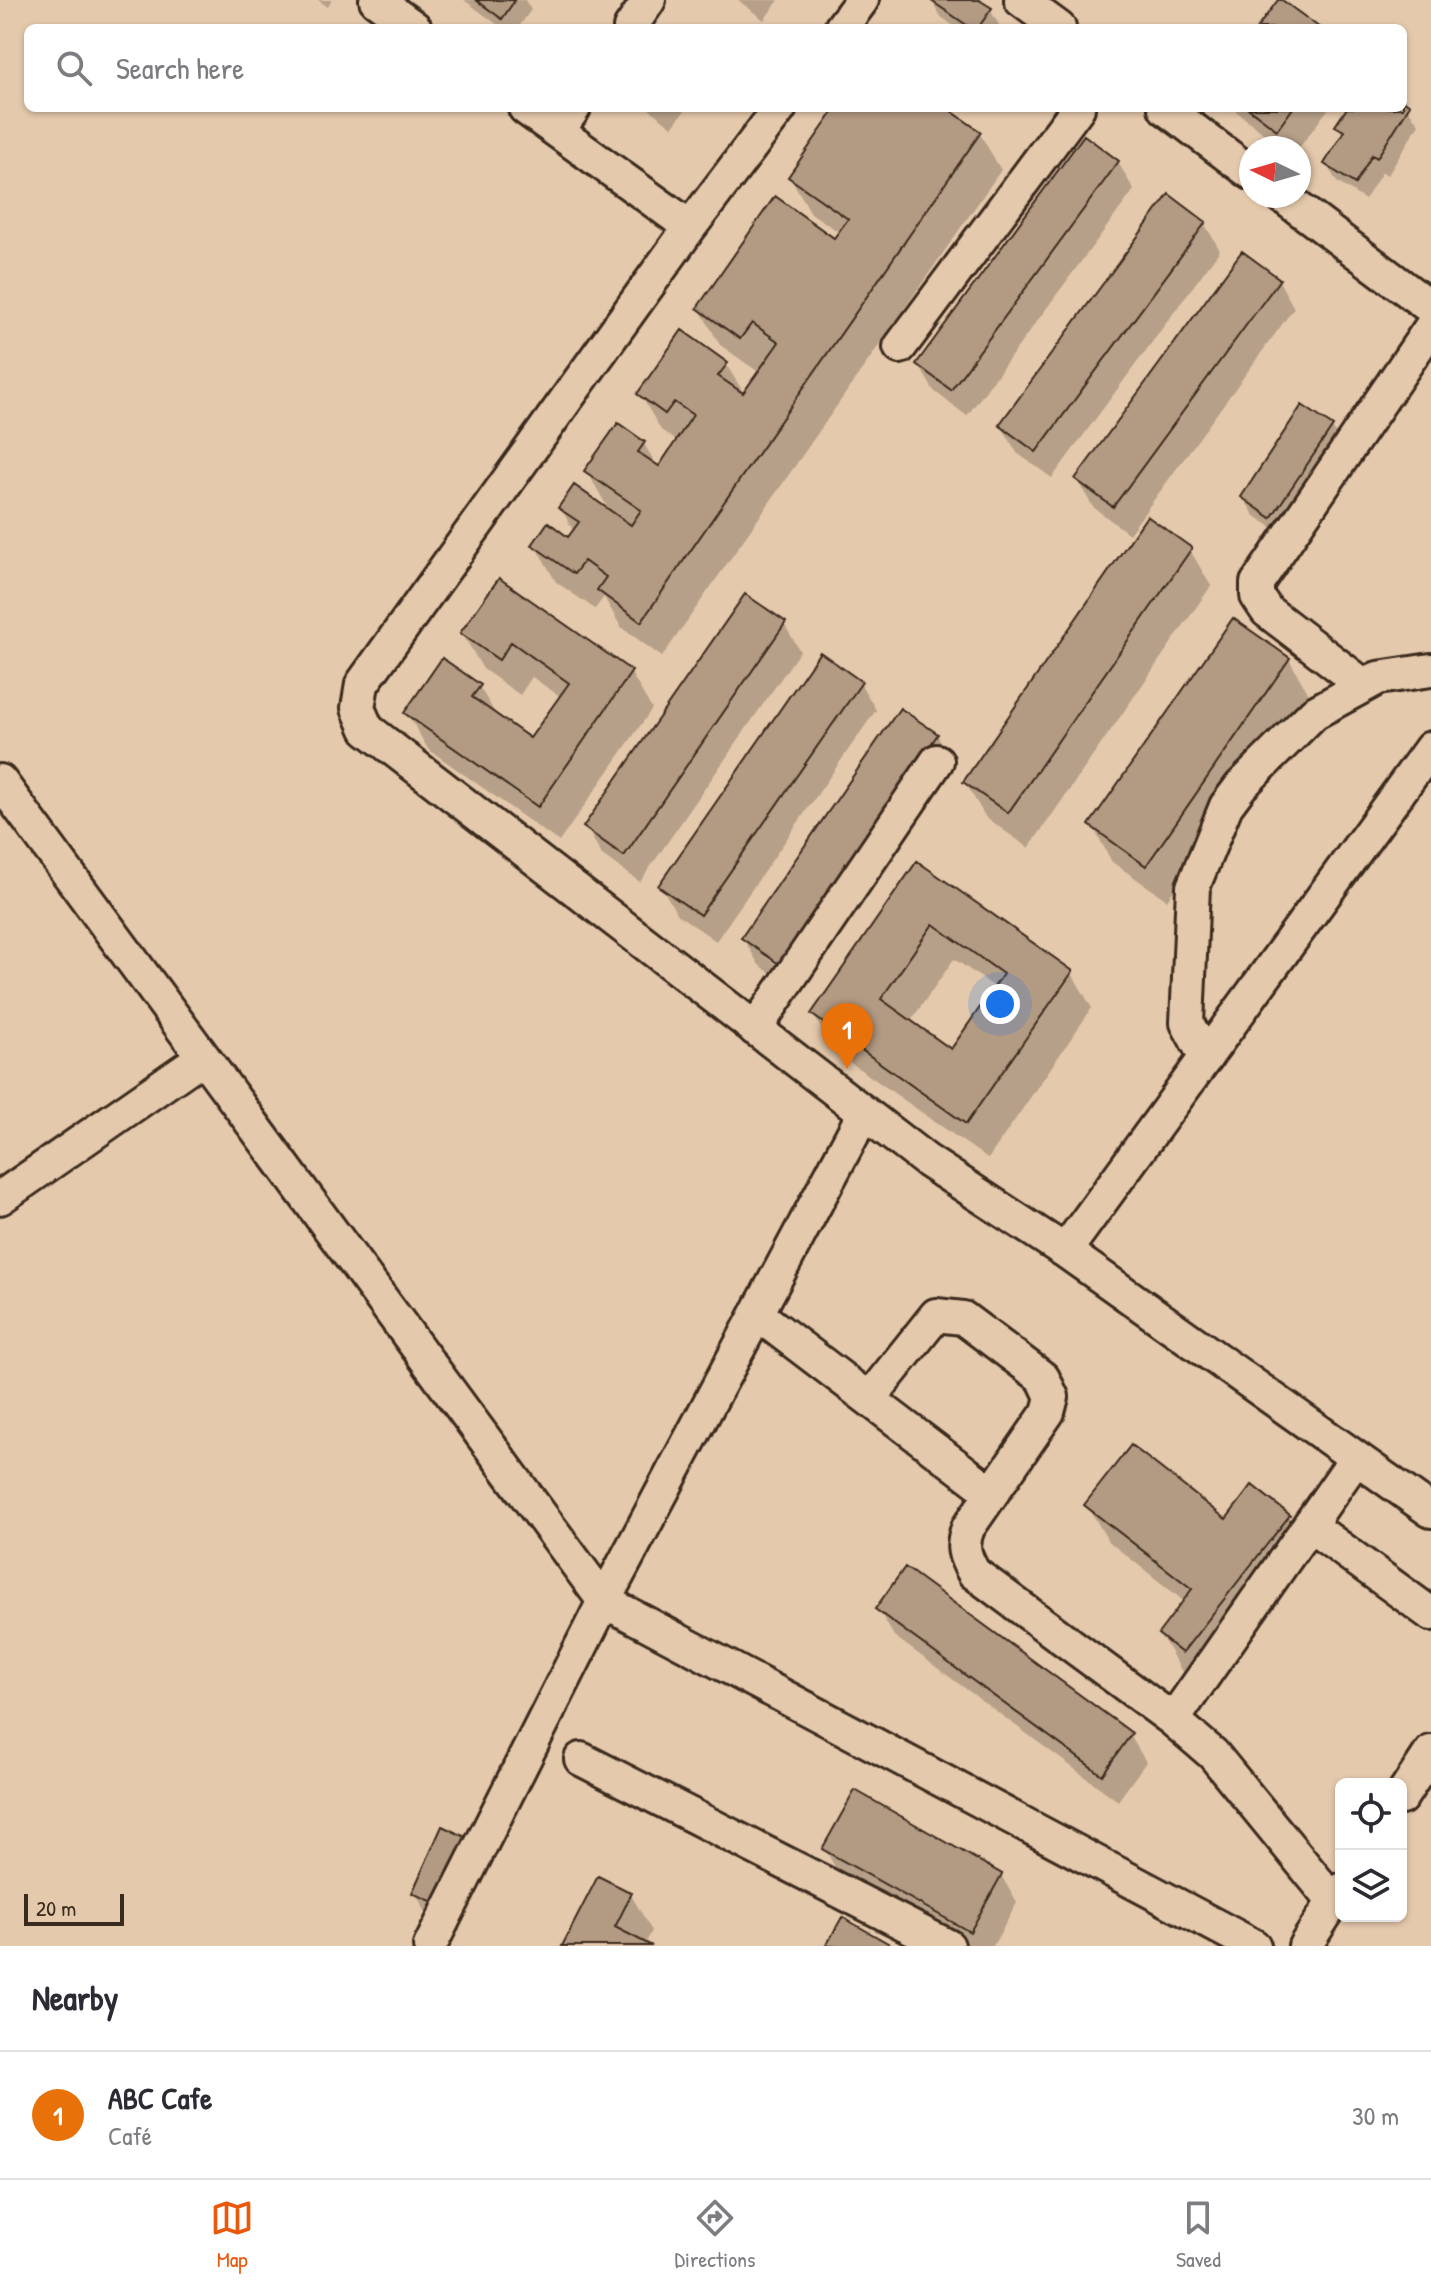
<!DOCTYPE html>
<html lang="en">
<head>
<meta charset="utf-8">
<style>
  :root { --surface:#fff; --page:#f2f2f3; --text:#2b2b33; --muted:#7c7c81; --line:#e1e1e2; --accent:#ea580c }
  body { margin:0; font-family:"Patrick Hand",sans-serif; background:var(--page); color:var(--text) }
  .controls { position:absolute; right:24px; bottom:24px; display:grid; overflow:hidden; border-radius:12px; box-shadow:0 2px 6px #0004 }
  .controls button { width:72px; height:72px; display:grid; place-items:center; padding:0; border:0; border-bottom:2px solid var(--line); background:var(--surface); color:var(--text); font:40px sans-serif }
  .compass { position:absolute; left:1239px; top:136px; width:72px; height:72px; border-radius:50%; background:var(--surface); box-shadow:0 2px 6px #0004; rotate:275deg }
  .scale { position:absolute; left:24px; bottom:20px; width:100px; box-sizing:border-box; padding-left:8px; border:4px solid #3b2a1e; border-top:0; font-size:22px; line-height:28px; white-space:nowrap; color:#3b2a1e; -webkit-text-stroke:6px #e5c9ac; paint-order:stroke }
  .you { position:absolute; left:1000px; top:1004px; width:28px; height:28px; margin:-20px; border:6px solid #fff; border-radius:50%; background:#1a73e8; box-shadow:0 0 0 12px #1a73e833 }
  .badge { display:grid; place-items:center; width:52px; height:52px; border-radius:50%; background:var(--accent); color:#fff; font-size:26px; font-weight:700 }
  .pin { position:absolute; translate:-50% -66px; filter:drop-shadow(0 2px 4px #0008) }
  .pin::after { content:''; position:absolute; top:42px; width:28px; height:24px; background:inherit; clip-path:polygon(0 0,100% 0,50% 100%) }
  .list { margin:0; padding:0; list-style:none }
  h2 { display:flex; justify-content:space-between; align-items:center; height:104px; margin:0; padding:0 32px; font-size:34px }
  h2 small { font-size:26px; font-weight:400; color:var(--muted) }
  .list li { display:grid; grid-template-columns:52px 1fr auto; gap:24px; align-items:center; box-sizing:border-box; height:128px; padding:0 32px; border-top:2px solid var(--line) }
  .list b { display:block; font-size:30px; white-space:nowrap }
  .list p { margin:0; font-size:26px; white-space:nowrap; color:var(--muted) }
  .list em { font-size:26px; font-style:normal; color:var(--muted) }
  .icon { flex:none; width:44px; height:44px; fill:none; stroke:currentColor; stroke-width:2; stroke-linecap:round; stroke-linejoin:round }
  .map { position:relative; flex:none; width:1431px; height:1946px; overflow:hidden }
  .search { position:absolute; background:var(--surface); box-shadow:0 2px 6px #0004; left:24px; right:24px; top:24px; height:88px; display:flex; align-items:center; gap:20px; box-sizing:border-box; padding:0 28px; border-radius:12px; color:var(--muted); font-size:30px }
  .sheet { height:232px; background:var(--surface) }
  nav { display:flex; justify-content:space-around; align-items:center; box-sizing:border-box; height:112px; border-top:2px solid var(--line); background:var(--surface); font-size:22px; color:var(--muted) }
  nav a { display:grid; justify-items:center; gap:4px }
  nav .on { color:var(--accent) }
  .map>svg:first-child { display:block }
</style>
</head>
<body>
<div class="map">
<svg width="1431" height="1946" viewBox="0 0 1431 1946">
  <rect width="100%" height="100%" fill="#e5c9ac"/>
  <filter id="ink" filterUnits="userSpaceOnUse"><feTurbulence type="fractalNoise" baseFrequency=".0125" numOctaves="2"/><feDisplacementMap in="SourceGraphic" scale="16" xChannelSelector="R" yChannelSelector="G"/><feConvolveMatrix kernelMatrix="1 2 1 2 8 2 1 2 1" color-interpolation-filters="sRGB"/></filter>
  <g filter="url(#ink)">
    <path fill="#0003" fill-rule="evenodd" d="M318,0h14l-4,7z
      M464,0h61l6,10 -13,18h-16z
      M738,0h41l-15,20z
      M931,0h45l14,10 11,18h-44l-16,-11z
      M1403,103l16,21 -31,51 -6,-3 -17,28 -28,-18 -11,-18 17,-28 -5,-10 11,-18h54z
      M648,108h39l-15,19z
      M838,108h105l37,26 21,36 -339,487 -41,-30 -17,-30 -9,12 -39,-27 -21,-37 34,-5 5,-8 -13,-24 50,6 -24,-43 57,-27 15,25 19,-27 -17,-12 -21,-36 86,-30 19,31 15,-22 -40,-28 -21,-37 136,-68 5,-7 -29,-20 -21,-36z
      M1232,108h97l-30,40h-17z
      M1118,162l16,28 -167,226 -33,-25 -16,-27z
      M1204,223l16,27 -168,228 -35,-25 -16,-28z
      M1279,281l15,27 -165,226 -36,-27 -16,-27z
      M1332,427l10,18 -60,90 -28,-20 -11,-18z
      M1190,550l21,36 -182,262 -43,-30 -21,-36z
      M499,580l132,93 21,36 -93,133 -131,-93 -21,-36 72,-27 19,32 33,23 30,-44 -29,-20 -12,18 -37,-26 -21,-36z
      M784,624l16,27 -160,231 -38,-27 -16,-28z
      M1289,659l20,36 -142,205 -55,-38 -20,-37z
      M860,683l16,27 -160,231 -39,-27 -16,-28z
      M937,735l15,28 -157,227 -36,-25 -16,-27zM764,951l24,17 -2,3 -22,-15z
      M918,864l153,108 21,36 -104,151 -154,-108 -21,-37zM954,959l42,29 -45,63 -41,-29z
      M1087,1505l139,17 62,-6 21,36 -106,136 -22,-18 -21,-36 25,-32 -77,-61z
      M878,1609l252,126 16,27 -28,39 -224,-165z
      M443,1829l10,94 -28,-12 -10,-19z
      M825,1849l176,26 16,28 -24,43h-30l-123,-70z
      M631,1895l21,36 -7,13 3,2h-83z"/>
    <path fill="#b39a83" stroke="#3b2a1e" stroke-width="2" fill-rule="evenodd" d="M476,0h39l-13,19z
      M930,0h49l13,8 -14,20h-7z
      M1278,0h4l38,28h-63z
      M1403,100l7,5 -33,53 -5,-3 -17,29 -31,-20 20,-33 -9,-5 12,-18h56z
      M836,108h111l34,24 -340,490 -44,-32 9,-13 -22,-16 -10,13 -42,-29 16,-23 20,15 11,-15 -21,-14 16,-23 57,40 10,-15 -57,-39 34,-48 27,19 -7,10 21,14 34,-51 -19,-13 -9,12 -28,-20 45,-64 46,33 -10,13 25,17 36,-51 -27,-19 -12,16 -43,-31 78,-112 59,42 14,-19 -60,-42z
      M1248,108h45l-16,22z
      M1084,135l35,26 -168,229 -35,-26z
      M1169,194l37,28 -170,230 -37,-27z
      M1242,251l38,28 -167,228 -38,-28z
      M1302,405l31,21 -62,92 -30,-21z
      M1147,516l45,32 -184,265 -45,-31z
      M499,578l133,93 -94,136 -134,-94 38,-55 39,27 -9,12 58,41 39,-55 -58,-41 -12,18 -39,-27z
      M745,594l41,28 -162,234 -41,-29z
      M1233,618l57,40 -144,208 -57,-41z
      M820,652l42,30 -162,233 -42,-29z
      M900,708l38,26 -159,230 -38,-26z
      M917,861l156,110 -107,153 -155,-110zM933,924l70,50 -52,75 -70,-50z
      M1131,1445l95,74 26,-34 38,30 -108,138 -24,-19 34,-45 -108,-84z
      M905,1567l227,166 -30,42 -227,-166z
      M855,1790l147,84 -32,58 -148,-83z
      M442,1826l30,14 -29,66 -31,-13z
      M598,1876l34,17 -17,34 37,19h-90z
      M842,1917l51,29h-67z"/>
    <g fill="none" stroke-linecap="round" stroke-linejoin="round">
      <g stroke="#3b2a1e" stroke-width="38">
        <path id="minor" d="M376,0l39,28
          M1021,0l38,28
          M630,28l19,-28
          M841,28l21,-28
          M525,108l165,119
          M780,108l-90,119 -328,457 -4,24 9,21 560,432 138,90 366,260
          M1165,108l86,65
          M558,131l16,-23
          M1282,196l149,112
          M900,347l178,-239
          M1362,684l-95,-73 -10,-15v-13l174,-256
          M0,781l604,820 260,-488
          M755,1029l182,-268
          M1206,1058l-19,-35 6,-136 33,-81 15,-20 73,-73 64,-35 53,-8
          M0,1198l203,-141
          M1065,1251l366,-503
          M757,1314l234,178
          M869,1399l67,-84 27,3 80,60 9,19 -4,15 -80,116c-7,18 -4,28 6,45l199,147 40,34 121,148
          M1309,1525l122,89
          M1173,1720l183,-262
          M581,1759l367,187
          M1401,1798l30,-46
          M430,1946l174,-345 650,345
          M1305,1946l36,-56"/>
      </g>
      <use href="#minor" stroke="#e5c9ac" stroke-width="32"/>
    </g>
  </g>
</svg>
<div class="controls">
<button><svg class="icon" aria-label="locate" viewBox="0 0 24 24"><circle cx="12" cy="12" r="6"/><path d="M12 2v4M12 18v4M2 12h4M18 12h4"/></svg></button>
<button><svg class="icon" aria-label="layers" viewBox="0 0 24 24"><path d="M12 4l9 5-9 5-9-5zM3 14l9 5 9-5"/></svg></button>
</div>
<svg class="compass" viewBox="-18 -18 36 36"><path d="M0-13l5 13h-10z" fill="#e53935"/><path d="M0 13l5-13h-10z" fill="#7c7c81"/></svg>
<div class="scale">20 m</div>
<div class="you"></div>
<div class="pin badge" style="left:847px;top:1069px;background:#e8710a">1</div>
<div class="search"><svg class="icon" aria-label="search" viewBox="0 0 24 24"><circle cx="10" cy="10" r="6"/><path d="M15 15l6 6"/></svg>Search here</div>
</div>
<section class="sheet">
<h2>Nearby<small></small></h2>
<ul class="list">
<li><span class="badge" style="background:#e8710a">1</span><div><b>ABC Cafe</b><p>Café</p></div><em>30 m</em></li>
</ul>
</section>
<nav>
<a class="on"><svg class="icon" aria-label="map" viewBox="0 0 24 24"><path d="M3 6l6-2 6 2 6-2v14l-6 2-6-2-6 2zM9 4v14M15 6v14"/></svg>Map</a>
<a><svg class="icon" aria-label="directions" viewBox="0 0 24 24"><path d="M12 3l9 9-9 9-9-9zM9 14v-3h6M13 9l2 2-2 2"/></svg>Directions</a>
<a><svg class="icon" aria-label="saved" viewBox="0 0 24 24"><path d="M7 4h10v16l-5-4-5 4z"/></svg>Saved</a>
</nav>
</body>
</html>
